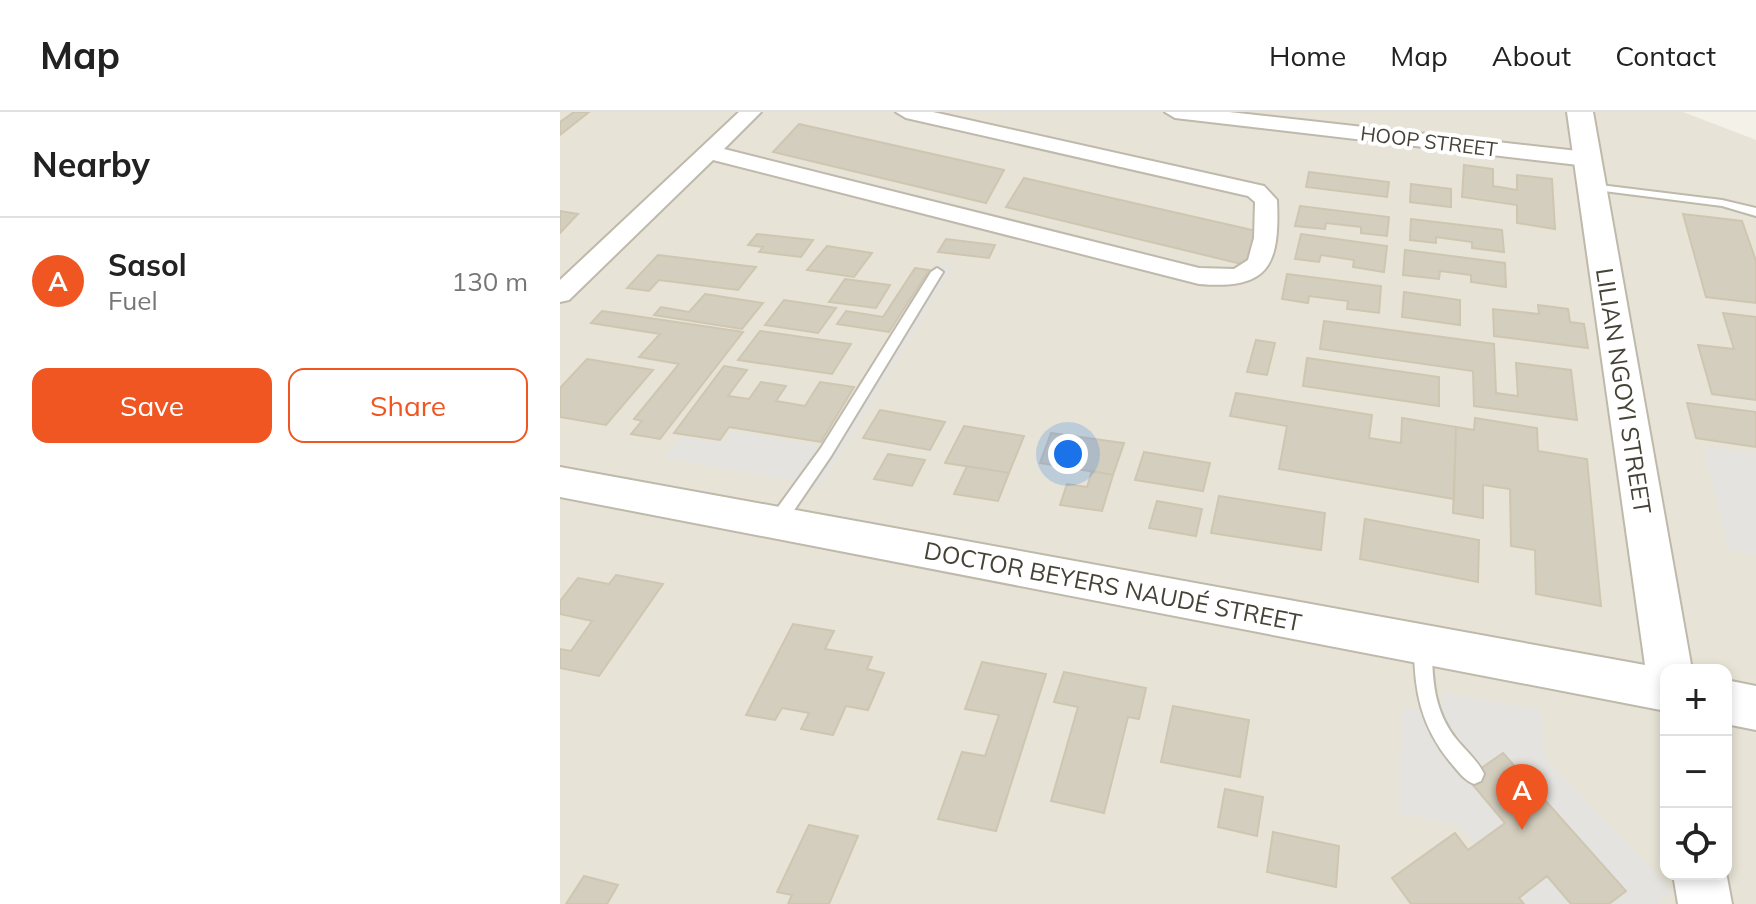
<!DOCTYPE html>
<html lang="en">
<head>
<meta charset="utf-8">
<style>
  :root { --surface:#fff; --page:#f6f6f6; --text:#222; --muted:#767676; --line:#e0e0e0; --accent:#f05622 }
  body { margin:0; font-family:Mulish,sans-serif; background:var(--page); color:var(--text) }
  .controls { position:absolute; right:24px; bottom:24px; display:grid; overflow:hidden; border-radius:16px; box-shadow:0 4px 12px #0003 }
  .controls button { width:72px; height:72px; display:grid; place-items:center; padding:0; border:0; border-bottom:2px solid var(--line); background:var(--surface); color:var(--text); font:40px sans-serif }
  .you { position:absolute; left:508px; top:342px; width:28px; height:28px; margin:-20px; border:6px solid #fff; border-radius:50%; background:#1a73e8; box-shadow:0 0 0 12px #1a73e833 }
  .badge { display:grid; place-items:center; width:52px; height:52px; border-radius:50%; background:var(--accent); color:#fff; font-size:26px; font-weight:700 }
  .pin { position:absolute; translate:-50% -66px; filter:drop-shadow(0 2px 4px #0008) }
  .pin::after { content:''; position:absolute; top:42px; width:28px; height:24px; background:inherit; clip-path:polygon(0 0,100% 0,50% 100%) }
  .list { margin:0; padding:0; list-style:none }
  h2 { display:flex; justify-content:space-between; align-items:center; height:104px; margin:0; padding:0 32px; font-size:34px }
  h2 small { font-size:26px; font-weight:400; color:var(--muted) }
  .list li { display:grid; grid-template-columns:52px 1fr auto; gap:24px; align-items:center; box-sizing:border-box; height:128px; padding:0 32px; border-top:2px solid var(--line) }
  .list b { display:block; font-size:30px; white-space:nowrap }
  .list p { margin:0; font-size:26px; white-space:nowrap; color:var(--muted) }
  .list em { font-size:26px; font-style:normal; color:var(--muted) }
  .actions { display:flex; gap:16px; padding:24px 32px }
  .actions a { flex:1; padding:18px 0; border:2px solid var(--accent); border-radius:16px; text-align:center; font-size:28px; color:var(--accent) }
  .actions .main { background:var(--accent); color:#fff }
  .icon { flex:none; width:44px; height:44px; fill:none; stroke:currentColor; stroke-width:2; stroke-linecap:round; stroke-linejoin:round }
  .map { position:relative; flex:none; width:1196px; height:792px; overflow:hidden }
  header { display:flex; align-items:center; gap:48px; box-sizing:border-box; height:112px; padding:0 40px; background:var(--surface); border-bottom:2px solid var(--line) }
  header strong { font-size:38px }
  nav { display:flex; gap:44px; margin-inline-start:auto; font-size:28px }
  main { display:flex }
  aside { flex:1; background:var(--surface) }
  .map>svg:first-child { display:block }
</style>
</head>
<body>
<header>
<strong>Map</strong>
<nav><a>Home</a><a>Map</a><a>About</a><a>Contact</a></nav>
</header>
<main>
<aside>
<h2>Nearby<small></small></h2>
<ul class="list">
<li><span class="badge">A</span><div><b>Sasol</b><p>Fuel</p></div><em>130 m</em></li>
</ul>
<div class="actions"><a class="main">Save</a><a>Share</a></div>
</aside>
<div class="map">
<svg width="1196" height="792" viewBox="0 0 1196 792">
  <rect width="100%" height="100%" fill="#f3f1e8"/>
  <path fill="#e7e3d6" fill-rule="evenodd" d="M0,0h1123l73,28v764h-1196zM1106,558h60v204h-60z"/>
  <path fill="#e5e3df" d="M376,151l18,2 -132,221 -158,-28 18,-22 40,7 9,-12 92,15z
    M1143,334l53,7v101l-28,-5z
    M881,580l100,18 4,47 128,134 -15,13h-132l-66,-78 -62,-13 4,-107 39,7z"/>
  <path fill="#d4cebe" stroke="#cfc6b1" stroke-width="2" d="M14,0h15l-29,23v-13z
    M239,12l205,46 -18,33 -213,-51z
    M904,53l29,4v17l24,4v-15l35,4 3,50 -38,-6v-18l-55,-8z
    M749,60l80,10 -2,15 -81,-10z
    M464,66l237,54 -7,35 -248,-60z
    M851,72l40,5v18l-41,-5z
    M740,94l89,11 -2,19 -26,-3v-6l-35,-4 -1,6 -30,-3z
    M0,99l18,3 -18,19z
    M1123,102l59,7 14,40v42l-50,-6z
    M851,107l91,11 2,22 -32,-4v-6l-36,-5v6l-26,-3z
    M197,122l56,6 -12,17 -42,-5 4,-5 -15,-2z
    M741,122l86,12 -3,26 -31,-5 1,-7 -33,-5 -2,7 -24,-3z
    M386,127l49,6 -6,13 -51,-6z
    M267,134l45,7 -18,24 -47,-7z
    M845,138l100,13 1,24 -35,-5v-7l-31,-4 -1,8 -36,-4z
    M98,143l98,12 -18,23 -79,-10 -10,11 -22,-3z
    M355,156l14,2 -40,62 -52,-8 9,-13 37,6z
    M727,162l94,12 -2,27 -32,-4 1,-8 -39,-5 -1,7 -26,-4z
    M285,167l45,6 -14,23 -47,-6z
    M844,180l56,8v25l-58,-8z
    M145,182l58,9 -21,26 -88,-14 7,-8 28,5z
    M224,188l52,8 -18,25 -53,-8z
    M978,193l30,4 2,13 14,2 4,24 -94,-12 -1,-27 46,5z
    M42,199l141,21 -83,107 -29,-5 11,-13 -8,-2 45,-55 -40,-7 21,-23 -69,-11z
    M1163,201l33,4v83l-44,-6 -14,-49 36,4z
    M764,209l170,23 2,49 22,3 -2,-33 55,7 6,50 -103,-14 -1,-35 -153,-22z
    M200,219l91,13 -19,30 -94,-14z
    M696,228l19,3 -8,32 -20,-3z
    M747,246l132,19v29l-136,-20z
    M27,247l66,11 -47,55 -46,-8v-29z
    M164,254l23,4 -19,26 21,3 12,-17 25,4 -10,15 29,5 15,-24 34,5 -33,55 -92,-15 -9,13 -46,-7z
    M676,281l136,22 -3,23 32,5 1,-25 54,9 -2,72 -175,-30 8,-43 -57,-10z
    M1127,291l69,9v35l-60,-9z
    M320,298l65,12 -15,28 -67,-12z
    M915,306l62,10 1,23 49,8 14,147 -65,-12 -1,-44 -24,-4 -1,-57 -27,-4v33l-30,-5 3,-86 18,3z
    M404,314l60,10 -15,37 -64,-10z
    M491,321l73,10 -11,32 -73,-12z
    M584,340l66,11 -7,28 -68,-11z
    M328,342l37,6 -13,26 -38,-7z
    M407,354l42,7 -11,28 -44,-7z
    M532,359l21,4 -11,36 -42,-6 7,-21 20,3z
    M659,384l106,17 -4,37 -110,-17z
    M597,389l45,8 -6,27 -47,-8z
    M805,407l114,21 -1,42 -118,-23z
    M56,463l47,9 -64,92 -39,-8v-19l11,2 21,-30 -32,-7v-13l18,-23 31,6z
    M233,512l41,7 -9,18 47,8 -5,12 17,4 -16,37 -22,-4 -13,29 -32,-6 8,-16 -27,-5 -7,12 -29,-5z
    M422,550l64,12 -50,157 -58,-12 24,-67 23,4 14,-41 -34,-6z
    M504,560l82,16 -7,31 -11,-2 -24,96 -53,-12 27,-94 -24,-5z
    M613,594l76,14 -9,57 -79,-15z
    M943,641l123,138 -17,13h-38l-24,-28 -28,22 5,6h-113l-19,-26 63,-45 13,17 37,-27 -38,-45z
    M665,677l38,8 -6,39 -39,-9z
    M249,713l49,11 -29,68h-41l4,-9 -15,-3z
    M713,720l66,14 -3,41 -69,-15z
    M24,764l34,9 -11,19h-41z"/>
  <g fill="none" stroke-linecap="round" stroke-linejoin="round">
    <g stroke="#beb9ab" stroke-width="4">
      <path id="service" d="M1032,72l130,16 34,8v8l-34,-10 -134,-17v-4z
        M377,156l6,4 -112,184 -49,72h-12l-2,-5 2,-5 51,-70 110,-176z
        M863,525l6,2 3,6c0,35 2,67 25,95 9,11 21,21 27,34l-3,7 -7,3c-10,-4 -16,-13 -23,-21 -30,-36 -37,-72 -37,-118l3,-6z"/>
    </g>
    <g stroke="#beb9ab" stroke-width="4">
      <path id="minor" d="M179,0h22l-37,37 475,119 35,1 14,-9 6,-22 1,-36 -7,-6 -342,-78 -10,-6h37l331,74 13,14c3,65 -8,90 -78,84l-486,-124 -144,140 -9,2v-22z
        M605,0h64l358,40 11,7 -11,7 -412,-48z"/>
    </g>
    <g stroke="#beb9ab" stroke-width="4">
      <path id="tertiary" d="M1007,0h26l99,558h-26v41l-1106,-214v-30l1085,198z
        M1166,568l30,6v44l-30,-6z
        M1166,760l6,32h-54l-5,-30z"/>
    </g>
    <use href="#service" fill="#fff" fill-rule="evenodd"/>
    <use href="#minor" fill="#fff" fill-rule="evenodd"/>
    <use href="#tertiary" fill="#fff" fill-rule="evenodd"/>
  </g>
  <g text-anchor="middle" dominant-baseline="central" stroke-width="8" stroke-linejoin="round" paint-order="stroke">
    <g font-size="20" fill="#464237" stroke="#fff">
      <text transform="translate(869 29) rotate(7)">HOOP STREET</text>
    </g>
    <g font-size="24" fill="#464237" stroke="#fff">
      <text transform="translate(1064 279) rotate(81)">LILIAN NGOYI STREET</text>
      <text transform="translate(553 474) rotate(11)">DOCTOR BEYERS NAUDÉ STREET</text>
    </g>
  </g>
</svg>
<div class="controls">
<button>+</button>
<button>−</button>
<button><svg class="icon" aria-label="locate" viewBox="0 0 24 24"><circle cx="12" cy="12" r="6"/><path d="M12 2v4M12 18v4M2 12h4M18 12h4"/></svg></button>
</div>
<div class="you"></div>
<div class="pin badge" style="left:962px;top:718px">A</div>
</div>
</main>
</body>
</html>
